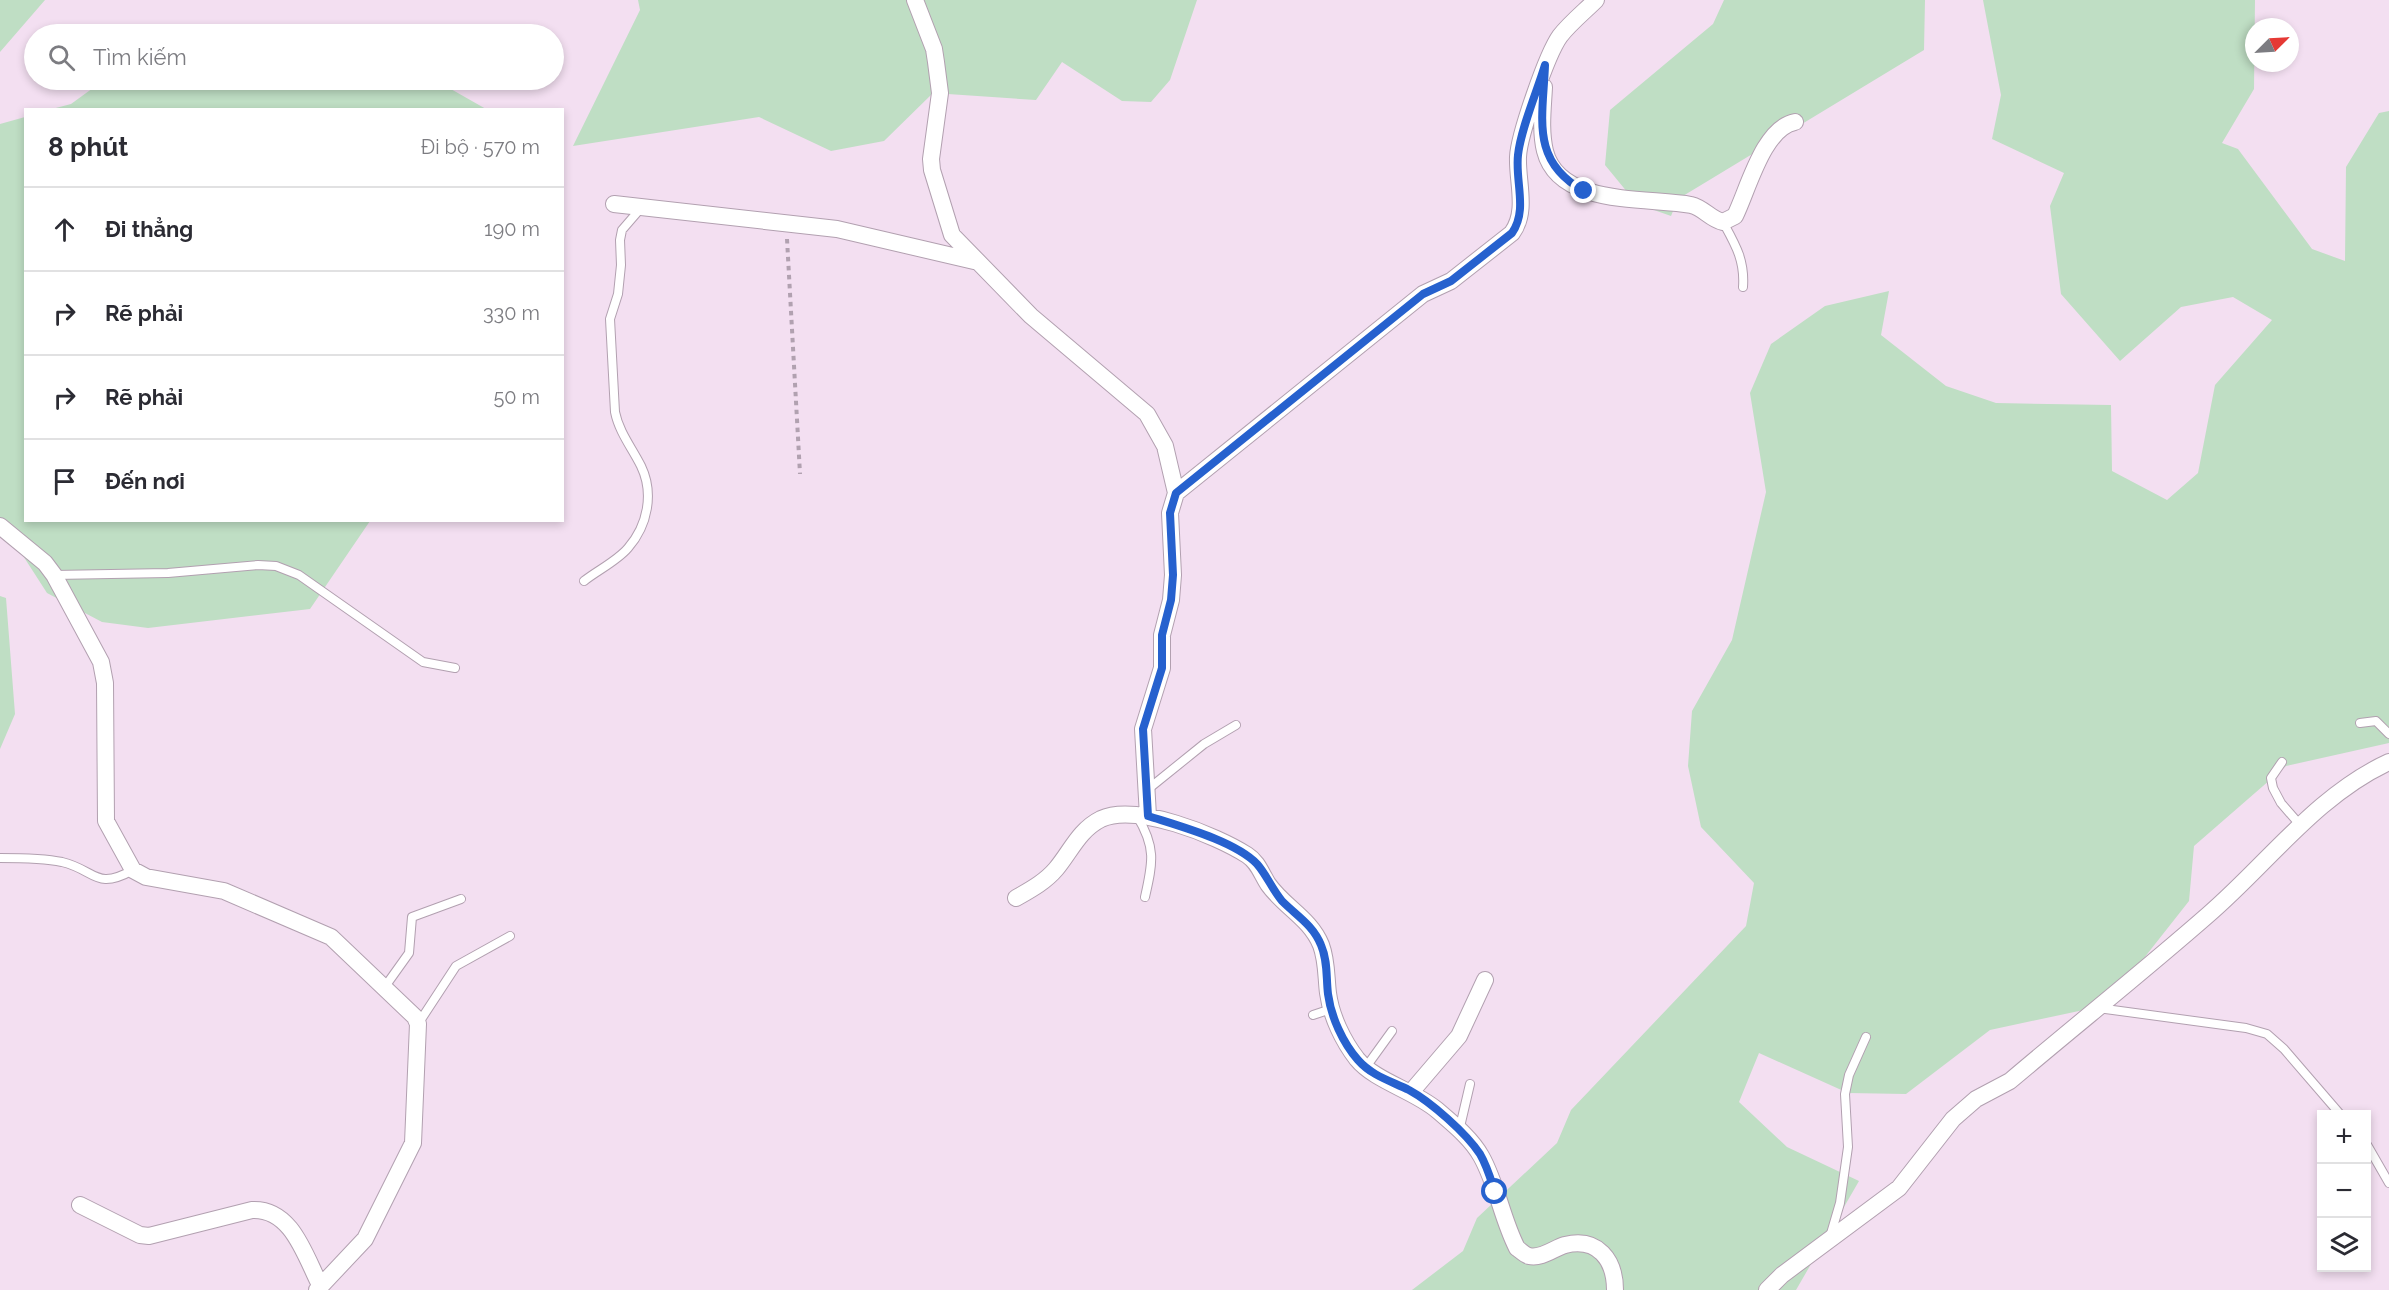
<!DOCTYPE html>
<html lang="vi">
<head>
<meta charset="utf-8">
<style>
  :root { --surface:#fff; --page:#f2f2f3; --text:#2b2b33; --muted:#7c7c81; --line:#e1e1e2 }
  body { margin:0; font-family:Raleway,sans-serif; background:var(--page); color:var(--text) }
  .controls { position:absolute; right:18px; bottom:18px; display:grid; overflow:hidden; border-radius:0px; box-shadow:0 3px 9px #0003 }
  .controls button { width:54px; height:54px; display:grid; place-items:center; padding:0; border:0; border-bottom:2px solid var(--line); background:var(--surface); color:var(--text); font:30px sans-serif }
  .compass { position:absolute; left:2245px; top:18px; width:54px; height:54px; border-radius:50%; background:var(--surface); box-shadow:0 3px 9px #0003; rotate:66deg }
  .stop { position:absolute; width:18px; height:18px; margin:-14px; border:4px solid #2661ce; border-radius:50%; background:#fff }
  .stop.end { background:#2661ce; border-color:#fff; box-shadow:0 2px 6px #0008 }
  .list { margin:0; padding:0; list-style:none }
  h2 { display:flex; justify-content:space-between; align-items:center; height:78px; margin:0; padding:0 24px; font-size:26px }
  h2 small { font-size:20px; font-weight:400; color:var(--muted) }
  .list li { display:grid; grid-template-columns:39px 1fr auto; gap:18px; align-items:center; box-sizing:border-box; height:84px; padding:0 24px; border-top:2px solid var(--line) }
  .list b { display:block; font-size:22px; white-space:nowrap }
  .list em { font-size:20px; font-style:normal; color:var(--muted) }
  .icon { flex:none; width:33px; height:33px; fill:none; stroke:currentColor; stroke-width:2; stroke-linecap:round; stroke-linejoin:round }
  .map { position:relative; flex:none; width:2389px; height:1290px; overflow:hidden }
  .search { position:absolute; background:var(--surface); box-shadow:0 3px 9px #0003; left:24px; top:24px; width:540px; height:66px; display:flex; align-items:center; gap:15px; box-sizing:border-box; padding:0 21px; border-radius:33px; color:var(--muted); font-size:22px }
  .panel { position:absolute; background:var(--surface); box-shadow:0 3px 9px #0003; left:24px; top:108px; width:540px; height:414px; border-radius:0px }
  .map>svg:first-child { display:block }
</style>
</head>
<body>
<div class="map">
<svg width="2389" height="1290" viewBox="0 0 2389 1290">
  <rect width="100%" height="100%" fill="#f3dff1"/>
  <path fill="#bfdec4" d="M0,0h45l-45,52z
    M638,0h559l-27,80 -19,22 -29,-1 -60,-39 -26,38 -103,-7 -49,48 -53,10 -72,-34 -186,29 67,-136z
    M1724,0h201l-1,50 -246,149 -7,17 -34,-12 -32,-39 5,-55 103,-86z
    M1983,0h272l-1,89 -32,54 16,6 74,100 33,12 1,-94 33,-54 10,-2v632l-103,23 -92,80 -5,55 -82,104 -117,25 -84,64 -58,-1 -89,-40 -20,49 48,45 72,34 -63,109h-384l51,-39 14,-33 80,-75 14,-33 175,-184 8,-43 -53,-56 -13,-61 4,-55 40,-71 34,-148 -16,-99 21,-49 54,-38 64,-15 -8,44 65,51 50,17 115,2 1,66 55,29 31,-27 17,-88 57,-65 -39,-23 -52,10 -61,54 -59,-67 -11,-88 14,-33 -72,-34 9,-44z
    M104,80h331l51,29h-434l19,-5z
    M25,117l1,403 344,1 -60,88 -162,19 -46,-6 -55,-29 -47,-73v-396z
    M0,596l6,2 9,116 -15,35z"/>
  <g fill="none" stroke-linecap="round" stroke-linejoin="round">
    <g stroke="#b2a0b0" stroke-width="10">
      <path id="service" d="M1723,222c12,22 22,38 20,65
        M54,575l114,-2 90,-8 18,1 23,9 124,87 32,6
        M584,581c14,-11 33,-20 44,-33 20,-23 26,-55 13,-82 -9,-18 -22,-34 -26,-54l-5,-93 8,-25 3,-29 -1,-25 2,-10 19,-22
        M2360,723l16,-2 13,13
        M2282,762l-11,16 2,10 8,15 20,23
        M1147,790l57,-46 32,-19
        M1137,816c19,31 16,46 8,81
        M0,858c20,0 43,0 62,4 34,8 33,29 71,8
        M384,988l25,-35 3,-36 49,-18
        M2098,1008l148,20 21,6 17,15 56,65
        M1313,1015l18,-6
        M418,1024l38,-58 54,-30
        M1366,1067l26,-36
        M1459,1131l11,-47
        M2366,1143l23,40
        M1830,1237l10,-34 8,-56 -3,-53 4,-19 17,-38"/>
    </g>
    <g stroke="#b2a0b0" stroke-width="18">
      <path id="minor" d="M915,0l19,49 2,13 4,31 -9,66 1,11 20,65 79,81 116,98 18,32 11,47
        M1544,87c-1,21 -4,43 1,64 14,56 103,46 146,54 13,3 19,14 32,17l12,-6c13,-26 28,-88 60,-94
        M614,204l223,25 137,32
        M0,526l45,37 9,12 47,87 4,21 1,138 27,49 13,7 78,14 107,46 84,80 3,7 -5,119 -48,96 -48,51
        M1148,816l-5,-87 19,-61v-33l9,-35 2,-25 -3,-62 6,-20 247,-199 28,-13 61,-48c16,-22 5,-51 6,-76 1,-22 29,-103 42,-121 10,-13 25,-25 36,-36
        M1016,898c14,-8 29,-16 40,-29 15,-18 23,-39 45,-50 35,-16 115,16 146,36 11,7 14,18 21,29 16,23 42,34 53,61 6,16 5,32 7,48 3,23 15,48 29,66 18,22 56,31 80,51 15,13 34,28 44,46 16,28 21,63 36,92 4,3 8,7 12,8 13,3 25,-8 36,-11 33,-8 50,15 50,45
        M1412,1091l47,-55 26,-56
        M80,1205l60,30 9,1 103,-26c40,-2 53,46 68,75
        M1767,1290l15,-15 117,-87 54,-69 23,-20 34,-18c66,-56 134,-110 199,-167 59,-51 108,-119 180,-152"/>
    </g>
    <path stroke="#b1a1b0" stroke-width="4" stroke-dasharray="4.5 4.5" stroke-linecap="butt" d="M787,239l13,235"/>
    <use href="#service" stroke="#fff" stroke-width="8"/>
    <use href="#minor" stroke="#fff" stroke-width="16"/>
  </g>
  <g fill="none" stroke-linecap="round" stroke-linejoin="round">
    <path stroke="#2661ce" stroke-width="8" d="M1495,1192c-4,-12 -8,-26 -15,-38 -14,-21 -49,-52 -71,-64 -18,-9 -37,-14 -51,-30 -15,-17 -27,-43 -30,-66 -2,-16 0,-33 -7,-49 -8,-20 -24,-29 -39,-44 -10,-12 -16,-27 -25,-37 -22,-23 -78,-38 -109,-48l-5,-87 19,-61v-33l9,-35 2,-25 -3,-62 6,-20 247,-199 28,-13 61,-48c16,-23 3,-51 6,-78 3,-27 19,-63 27,-90 -2,53 -15,96 39,126"/>
  </g>
</svg>
<div class="controls">
<button>+</button>
<button>−</button>
<button><svg class="icon" aria-label="layers" viewBox="0 0 24 24"><path d="M12 4l9 5-9 5-9-5zM3 14l9 5 9-5"/></svg></button>
</div>
<svg class="compass" viewBox="-18 -18 36 36"><path d="M0-13l5 13h-10z" fill="#e53935"/><path d="M0 13l5-13h-10z" fill="#7c7c81"/></svg>
<div class="stop" style="left:1495px;top:1192px"></div>
<div class="stop end" style="left:1584px;top:191px"></div>
<div class="search"><svg class="icon" aria-label="search" viewBox="0 0 24 24"><circle cx="10" cy="10" r="6"/><path d="M15 15l6 6"/></svg>Tìm kiếm</div>
<section class="panel">
<h2>8 phút<small>Đi bộ · 570 m</small></h2>
<ul class="list">
<li><svg class="icon" aria-label="ahead" viewBox="0 0 24 24"><path d="M12 20V5M6 11l6-6 6 6"/></svg><div><b>Đi thẳng</b></div><em>190 m</em></li>
<li><svg class="icon" aria-label="right" viewBox="0 0 24 24"><path d="M7 20v-9h11M14 6l5 5-5 5"/></svg><div><b>Rẽ phải</b></div><em>330 m</em></li>
<li><svg class="icon" aria-label="right" viewBox="0 0 24 24"><path d="M7 20v-9h11M14 6l5 5-5 5"/></svg><div><b>Rẽ phải</b></div><em>50 m</em></li>
<li><svg class="icon" aria-label="arrive" viewBox="0 0 24 24"><path d="M6 21V4h12l-3 4 3 4H6"/></svg><div><b>Đến nơi</b></div></li>
</ul>
</section>
</div>
</body>
</html>
